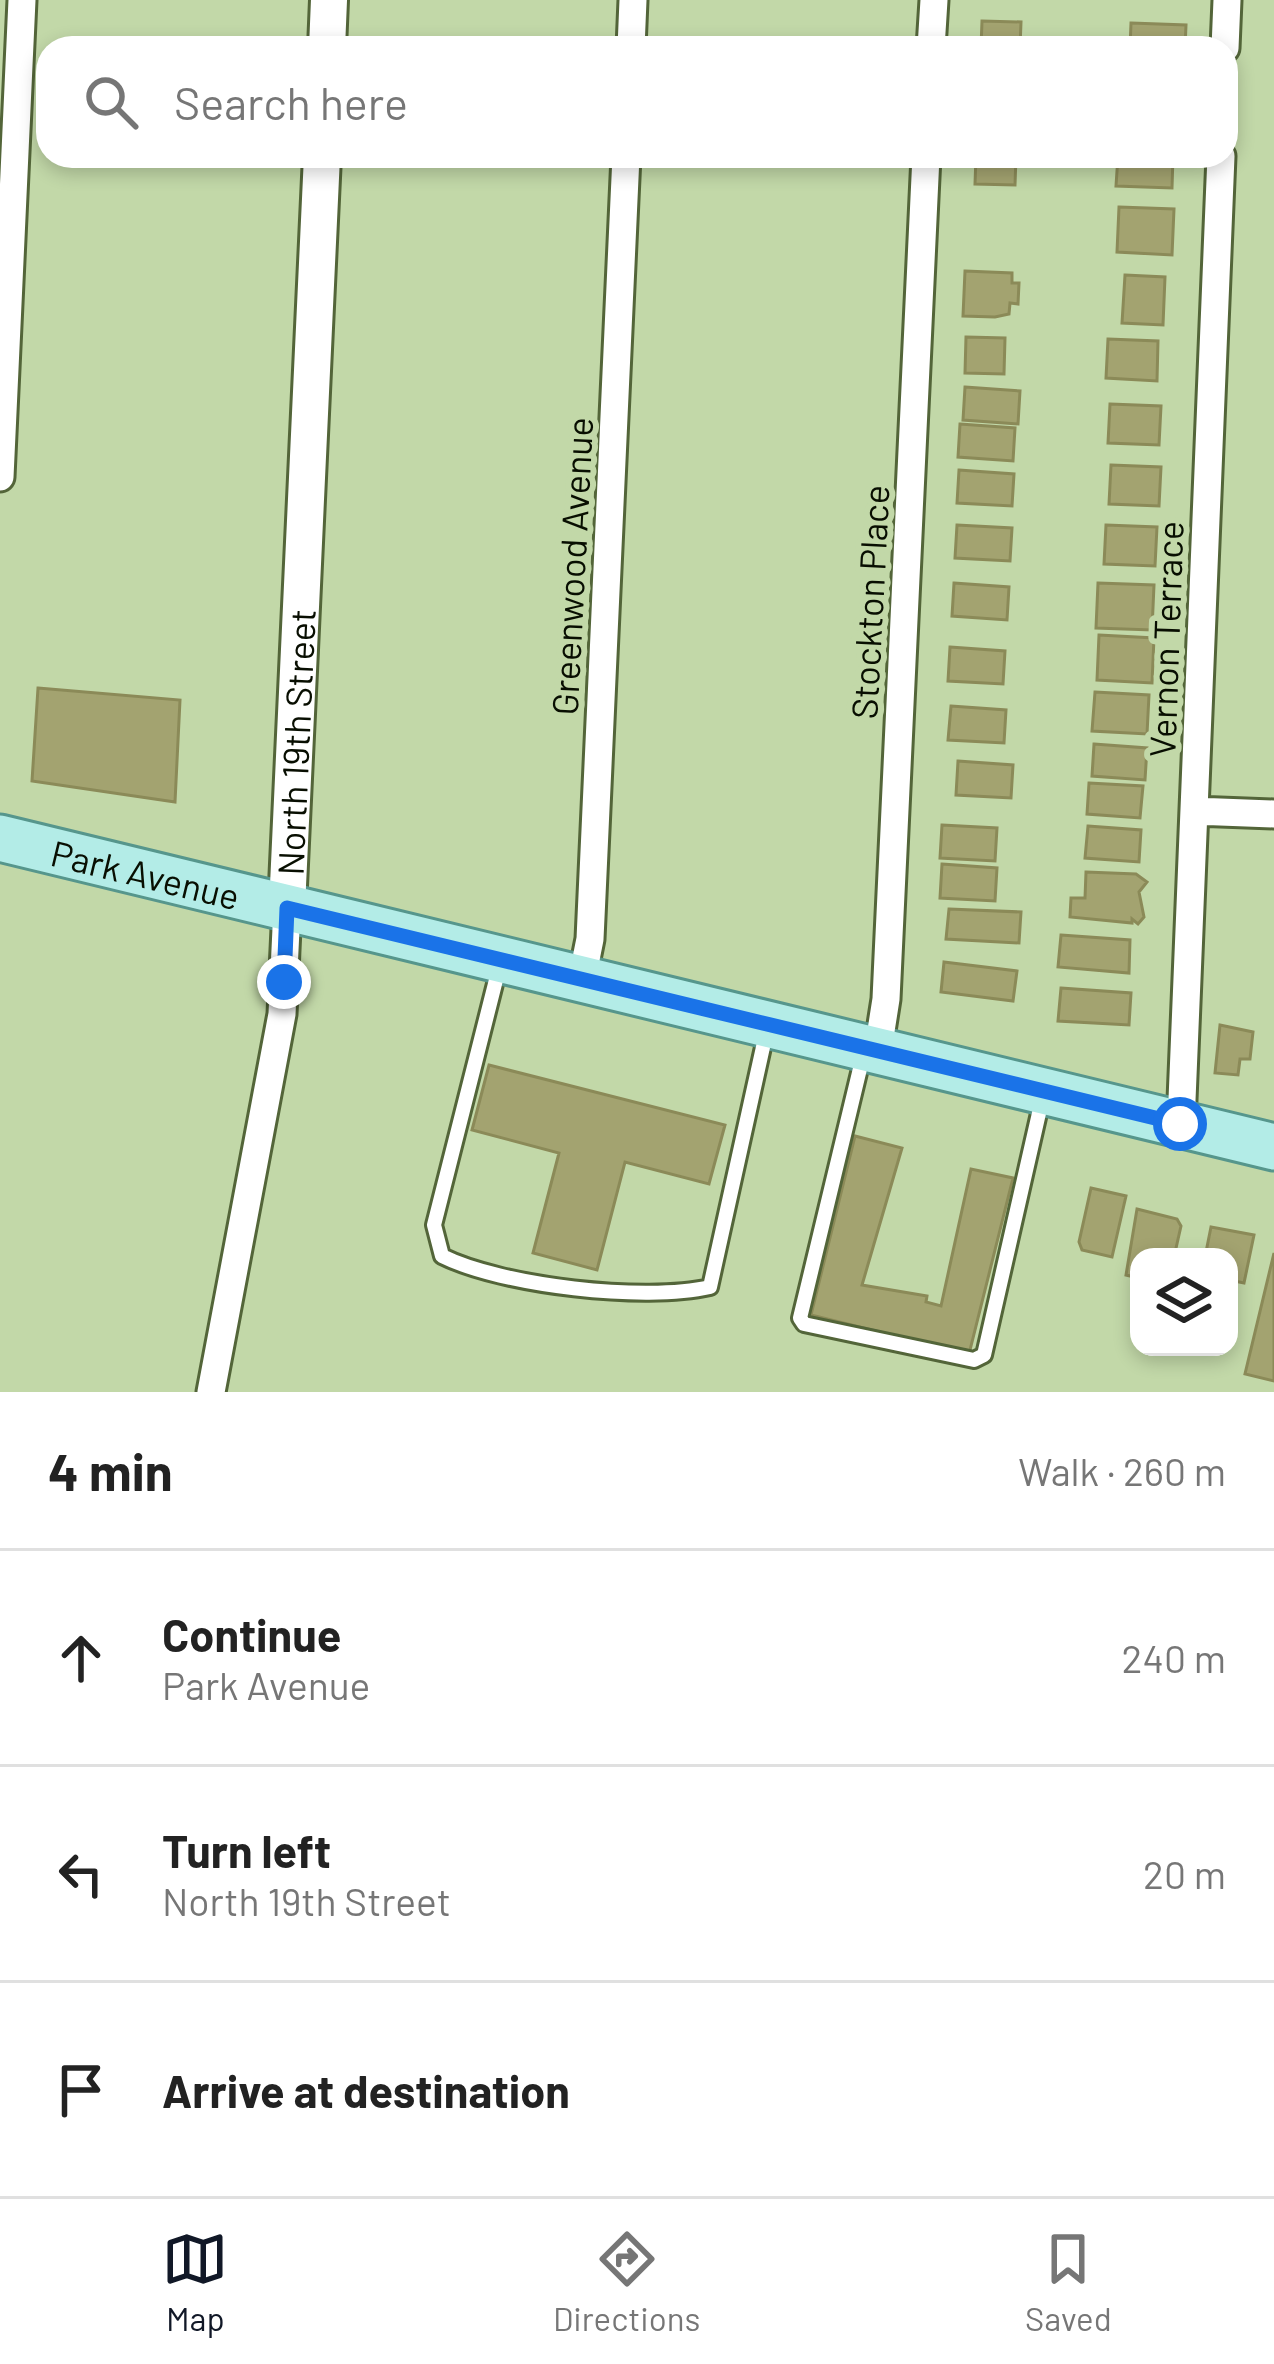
<!DOCTYPE html>
<html lang="en">
<head>
<meta charset="utf-8">
<style>
  :root { --surface:#fff; --page:#f2f2f2; --text:#222; --muted:#767676; --line:#e0e0e0; --accent:#111827 }
  body { margin:0; font-family:Barlow,sans-serif; background:var(--page); color:var(--text) }
  .controls { position:absolute; right:36px; bottom:36px; display:grid; overflow:hidden; border-radius:24px; box-shadow:0 6px 18px #0003 }
  .controls button { width:108px; height:108px; display:grid; place-items:center; padding:0; border:0; border-bottom:3px solid var(--line); background:var(--surface); color:var(--text); font:60px sans-serif }
  .stop { position:absolute; width:36px; height:36px; margin:-27px; border:9px solid #1a73e8; border-radius:50%; background:#fff }
  .stop.end { background:#1a73e8; border-color:#fff; box-shadow:0 3px 12px #0008 }
  .list { margin:0; padding:0; list-style:none }
  h2 { display:flex; justify-content:space-between; align-items:center; height:156px; margin:0; padding:0 48px; font-size:51px }
  h2 small { font-size:39px; font-weight:400; color:var(--muted) }
  .list li { display:grid; grid-template-columns:78px 1fr auto; gap:36px; align-items:center; box-sizing:border-box; height:216px; padding:0 48px; border-top:3px solid var(--line) }
  .list b { display:block; font-size:45px; white-space:nowrap }
  .list p { margin:0; font-size:39px; white-space:nowrap; color:var(--muted) }
  .list em { font-size:39px; font-style:normal; color:var(--muted) }
  .icon { flex:none; width:66px; height:66px; fill:none; stroke:currentColor; stroke-width:2; stroke-linecap:round; stroke-linejoin:round }
  .map { position:relative; flex:none; width:1274px; height:1392px; overflow:hidden }
  .search { position:absolute; background:var(--surface); box-shadow:0 6px 18px #0003; left:36px; right:36px; top:36px; height:132px; display:flex; align-items:center; gap:30px; box-sizing:border-box; padding:0 42px; border-radius:36px; color:var(--muted); font-size:45px }
  .sheet { height:804px; background:var(--surface) }
  nav { display:flex; justify-content:space-around; align-items:center; box-sizing:border-box; height:168px; border-top:3px solid var(--line); background:var(--surface); font-size:33px; color:var(--muted) }
  nav a { display:grid; justify-items:center; gap:6px }
  nav .on { color:var(--accent) }
  .map>svg:first-child { display:block }
</style>
</head>
<body>
<div class="map">
<svg width="1274" height="1392" viewBox="0 0 1274 1392">
  <rect width="100%" height="100%" fill="#c2d8a8"/>
  <path fill="#a3a370" stroke="#8b8a58" stroke-width="3" d="M982,21l39,1 -1,26h-39z
    M1131,23l55,2 -1,23h-55z
    M976,156h40l-1,29 -40,-1z
    M1118,156h55l-1,32 -56,-2z
    M1119,207l55,2 -2,46 -55,-3z
    M965,271l47,2v10h7l-1,21 -8,-1 -1,11 -14,3 -32,-1z
    M1125,275l40,2 -2,48 -41,-2z
    M966,337l39,1 -1,36 -39,-1z
    M1108,339l50,2 -1,40 -51,-3z
    M965,387l55,4 -2,33 -55,-4z
    M1110,404l51,2 -2,39 -51,-2z
    M960,424l55,4 -2,33 -55,-4z
    M1111,465l50,2 -2,39 -50,-2z
    M959,470l55,4 -2,32 -55,-3z
    M957,525l55,3 -2,33 -55,-3z
    M1106,525l51,2 -2,39 -51,-2z
    M954,583l55,4 -2,33 -55,-4z
    M1098,583l56,2 -2,45 -56,-2z
    M1099,635l55,3 -2,45 -55,-3z
    M950,647l55,4 -2,33 -55,-3z
    M38,688l142,12 -5,102 -143,-21z
    M1095,692l54,3 -2,39 -55,-3z
    M951,706l55,4 -2,33 -56,-3z
    M1094,744l53,4 -2,32 -53,-4z
    M958,761l55,4 -2,33 -55,-3z
    M1089,783l54,3 -3,32 -53,-4z
    M942,825l55,3 -2,33 -55,-3z
    M1088,826l53,4 -2,32 -54,-4z
    M942,864l55,4 -2,33 -55,-3z
    M1086,872l50,2 11,8 -8,10 5,25 -6,7 -6,-5v4l-62,-6 1,-19h14z
    M949,909l72,3 -2,31 -73,-4z
    M1061,935l69,5 -1,33 -71,-6z
    M944,962l73,9 -4,30 -72,-9z
    M1061,988l70,5 -2,32 -71,-4z
    M1220,1025l33,7 -3,27h-10l-2,16 -23,-2z
    M489,1065l236,60 -16,59 -84,-22 -28,108 -64,-17 26,-100 -87,-23z
    M855,1136l47,12 -40,137 65,11 -1,6 15,4 30,-137 42,9 -44,176 -158,-39z
    M1091,1188l35,8 -14,61 -30,-7 -3,-8z
    M1137,1209l40,10 4,7 -7,31h-35v21l-13,-3z
    M1211,1227l43,8 -10,48 -15,-3v-23h-24z
    M1274,1253v128l-29,-7z"/>
  <g fill="none" stroke-linecap="round" stroke-linejoin="round">
    <g stroke="#536539" stroke-width="20">
      <path id="service" d="M499,968l-65,257 8,31c60,30 203,46 268,31l57,-258
        M864,1052l-64,266 4,6 170,36 10,-5 58,-255"/>
    </g>
    <g stroke="#536539" stroke-width="33">
      <path id="minor" d="M631,48l2,-48
        M931,48l3,-48
        M1225,48l2,-48
        M0,477l22,-477
        M1194,811l80,3
        M582,979l8,-40 36,-783
        M878,1050l8,-51 40,-843
        M1181,1124l40,-968
        M211,1392l71,-378 5,-107"/>
    </g>
    <g stroke="#536539" stroke-width="42">
      <g id="tertiary">
        <path d="M327,48l2,-48"/>
        <path id="s1" d="M287,907l35,-751"/>
      </g>
    </g>
    <g stroke="#56968c" stroke-width="51">
      <g id="primary">
        <path id="s2" d="M0,838l1274,309"/>
      </g>
    </g>
    <use href="#service" stroke="#fff" stroke-width="14"/>
    <use href="#minor" stroke="#fff" stroke-width="27"/>
    <use href="#tertiary" stroke="#fff" stroke-width="36"/>
    <use href="#primary" stroke="#b3ece7" stroke-width="45"/>
  </g>
  <g fill="none" stroke-linecap="round" stroke-linejoin="round">
    <path stroke="#1a73e8" stroke-width="15" d="M284,982l3,-74 893,216"/>
  </g>
  <g text-anchor="middle" dominant-baseline="central" stroke-width="12" stroke-linejoin="round" paint-order="stroke">
    <g font-size="36" fill="#080e01" stroke="#c2d8a8">
      <text transform="translate(571 566) rotate(-87)">Greenwood Avenue</text>
      <text transform="translate(869 602) rotate(-87)">Stockton Place</text>
      <text transform="translate(1165 639) rotate(-88)">Vernon Terrace</text>
      <text stroke="none"><textPath href="#s1" startOffset="165">North 19th Street</textPath></text>
      <text stroke="none"><textPath href="#s2" startOffset="150">Park Avenue</textPath></text>
    </g>
  </g>
</svg>
<div class="controls">
<button><svg class="icon" aria-label="layers" viewBox="0 0 24 24"><path d="M12 4l9 5-9 5-9-5zM3 14l9 5 9-5"/></svg></button>
</div>
<div class="stop" style="left:1180px;top:1124px"></div>
<div class="stop end" style="left:284px;top:982px"></div>
<div class="search"><svg class="icon" aria-label="search" viewBox="0 0 24 24"><circle cx="10" cy="10" r="6"/><path d="M15 15l6 6"/></svg>Search here</div>
</div>
<section class="sheet">
<h2>4 min<small>Walk · 260 m</small></h2>
<ul class="list">
<li><svg class="icon" aria-label="ahead" viewBox="0 0 24 24"><path d="M12 20V5M6 11l6-6 6 6"/></svg><div><b>Continue</b><p>Park Avenue</p></div><em>240 m</em></li>
<li><svg class="icon" aria-label="left" viewBox="0 0 24 24"><path d="M17 20v-9H6M10 6l-5 5 5 5"/></svg><div><b>Turn left</b><p>North 19th Street</p></div><em>20 m</em></li>
<li><svg class="icon" aria-label="arrive" viewBox="0 0 24 24"><path d="M6 21V4h12l-3 4 3 4H6"/></svg><div><b>Arrive at destination</b></div></li>
</ul>
</section>
<nav>
<a class="on"><svg class="icon" aria-label="map" viewBox="0 0 24 24"><path d="M3 6l6-2 6 2 6-2v14l-6 2-6-2-6 2zM9 4v14M15 6v14"/></svg>Map</a>
<a><svg class="icon" aria-label="directions" viewBox="0 0 24 24"><path d="M12 3l9 9-9 9-9-9zM9 14v-3h6M13 9l2 2-2 2"/></svg>Directions</a>
<a><svg class="icon" aria-label="saved" viewBox="0 0 24 24"><path d="M7 4h10v16l-5-4-5 4z"/></svg>Saved</a>
</nav>
</body>
</html>
